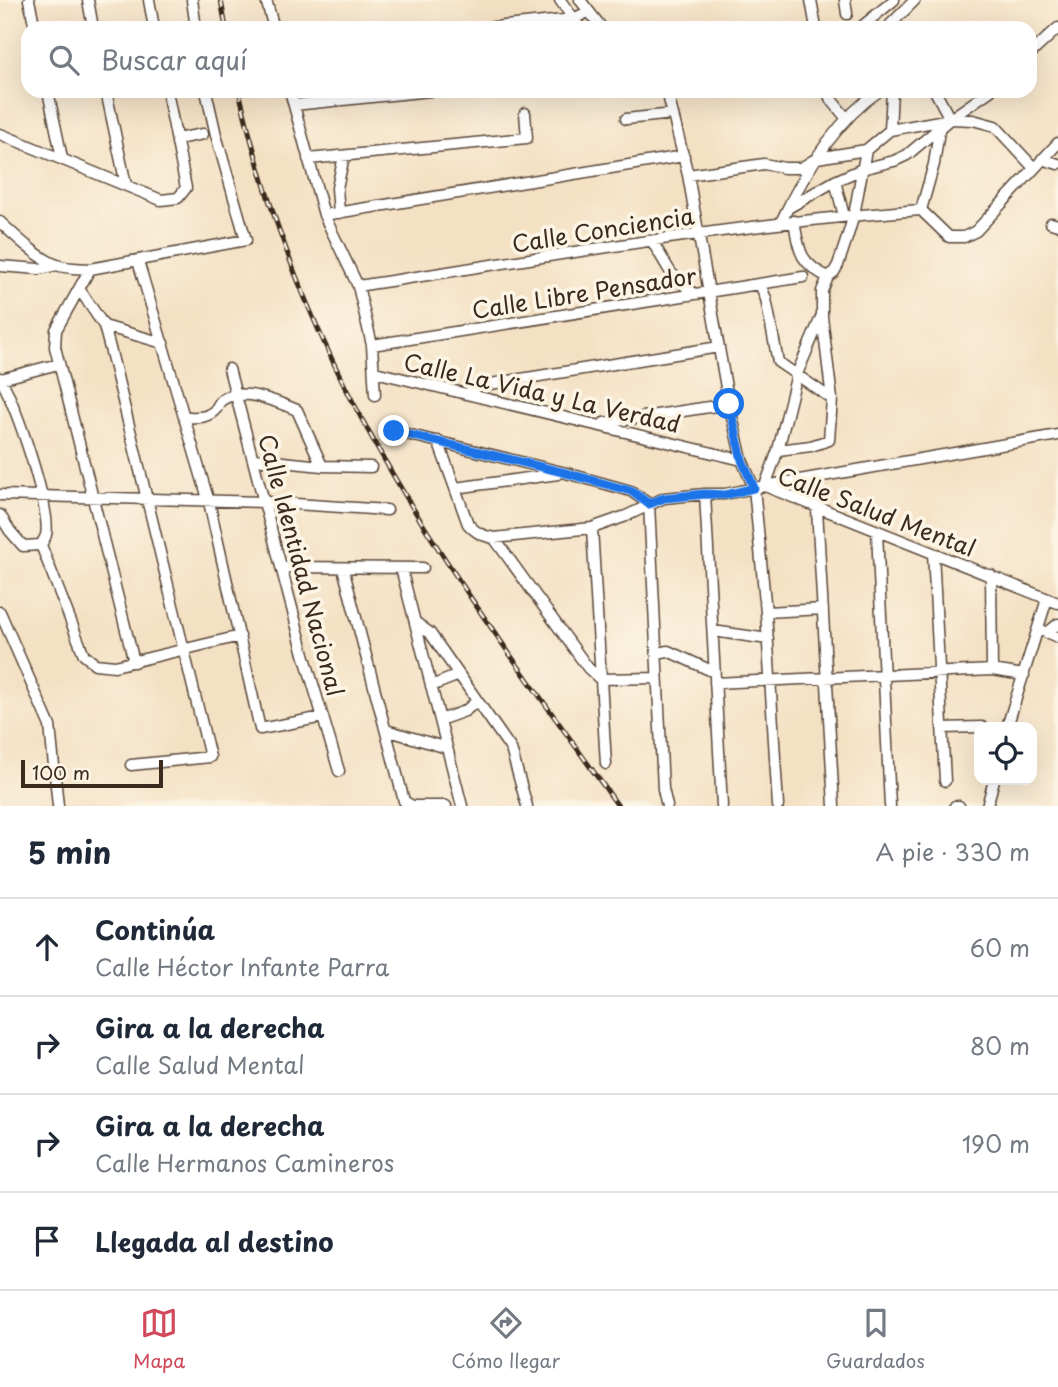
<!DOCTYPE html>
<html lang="es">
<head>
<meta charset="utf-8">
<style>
  :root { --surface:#fff; --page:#f2f2f3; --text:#1f2937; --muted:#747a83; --line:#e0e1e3; --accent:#d1495b }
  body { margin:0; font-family:"Playpen Sans",sans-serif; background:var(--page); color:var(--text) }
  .controls { position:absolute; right:21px; bottom:21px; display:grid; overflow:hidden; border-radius:14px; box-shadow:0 7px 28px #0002 }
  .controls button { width:63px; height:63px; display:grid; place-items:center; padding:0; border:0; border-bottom:2px solid var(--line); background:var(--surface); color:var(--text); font:35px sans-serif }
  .scale { position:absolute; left:21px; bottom:18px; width:142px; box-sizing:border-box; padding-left:7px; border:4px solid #3b2a1e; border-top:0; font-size:19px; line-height:24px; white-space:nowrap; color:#3b2a1e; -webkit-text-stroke:5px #fcf5e5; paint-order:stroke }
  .stop { position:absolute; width:21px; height:21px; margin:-16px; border:5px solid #1a73e8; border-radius:50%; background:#fff }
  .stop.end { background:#1a73e8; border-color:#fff; box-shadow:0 2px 7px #0008 }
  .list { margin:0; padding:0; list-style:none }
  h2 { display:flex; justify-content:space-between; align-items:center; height:91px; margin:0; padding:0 28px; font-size:30px }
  h2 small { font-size:23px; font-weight:400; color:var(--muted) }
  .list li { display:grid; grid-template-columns:46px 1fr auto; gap:21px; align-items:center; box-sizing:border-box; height:98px; padding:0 28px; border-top:2px solid var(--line) }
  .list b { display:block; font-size:26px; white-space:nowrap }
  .list p { margin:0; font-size:23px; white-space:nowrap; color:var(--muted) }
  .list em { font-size:23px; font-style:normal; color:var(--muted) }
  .icon { flex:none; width:38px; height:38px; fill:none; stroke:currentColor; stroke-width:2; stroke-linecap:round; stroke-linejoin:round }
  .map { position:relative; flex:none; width:1058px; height:806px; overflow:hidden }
  .search { position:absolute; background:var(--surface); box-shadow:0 7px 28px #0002; left:21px; right:21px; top:21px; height:77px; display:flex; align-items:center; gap:18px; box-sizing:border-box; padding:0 24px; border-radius:21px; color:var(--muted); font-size:26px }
  .sheet { height:483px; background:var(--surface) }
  nav { display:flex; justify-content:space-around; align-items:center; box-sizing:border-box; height:98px; border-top:2px solid var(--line); background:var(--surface); font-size:19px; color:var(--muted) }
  nav a { display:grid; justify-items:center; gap:4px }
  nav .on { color:var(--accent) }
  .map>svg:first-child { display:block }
</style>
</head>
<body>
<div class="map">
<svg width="1058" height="806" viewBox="0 0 1058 806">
  <rect width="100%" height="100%" fill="#fcf5e5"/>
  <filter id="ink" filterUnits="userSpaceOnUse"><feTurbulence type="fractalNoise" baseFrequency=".0143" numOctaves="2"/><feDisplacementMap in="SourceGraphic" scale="14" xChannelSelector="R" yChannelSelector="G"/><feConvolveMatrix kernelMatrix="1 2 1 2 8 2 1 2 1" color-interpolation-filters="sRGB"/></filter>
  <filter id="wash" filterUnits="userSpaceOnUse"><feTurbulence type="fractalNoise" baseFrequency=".00686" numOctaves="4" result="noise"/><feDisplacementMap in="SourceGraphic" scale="28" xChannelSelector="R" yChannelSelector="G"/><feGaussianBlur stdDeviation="1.57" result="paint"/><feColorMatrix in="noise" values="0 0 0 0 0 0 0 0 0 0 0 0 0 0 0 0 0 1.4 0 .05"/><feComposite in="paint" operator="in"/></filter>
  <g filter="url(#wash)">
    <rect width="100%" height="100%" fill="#f4e1c4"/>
  </g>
  <g filter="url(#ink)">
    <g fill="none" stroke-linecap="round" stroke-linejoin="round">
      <g stroke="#574537" stroke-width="13">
        <path id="minor" d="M29,0l6,28
          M88,0l5,28
          M149,0l5,28
          M192,0l4,28
          M266,0l8,28
          M560,0l20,28
          M580,0l22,28
          M811,0l5,28
          M845,0l2,14
          M890,25l25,-25
          M485,28l88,-9 15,-7
          M860,28l34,-28
          M1030,54l28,-26
          M48,91l14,67
          M106,91l20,94
          M290,91l34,124 34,71 14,59 3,50
          M828,91l2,7 17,21
          M935,91l15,28
          M668,95l20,80 41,229 13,56 12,28 12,124 12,194
          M294,105l136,-14
          M626,119l47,-5
          M890,130l2,-39
          M0,134l161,66 17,-2 8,-10 -19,-97
          M177,139l26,-5
          M866,150l-12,65 -7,23 -9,27 -4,7 -6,5 -6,14v24l-25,59 -19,76 -13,36 293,-51
          M308,159l219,-21 -2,-25
          M1042,159l16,5
          M688,175l76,-11 20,4h17l16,-10 49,-8 24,-20 60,-11 23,1 22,6 39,42
          M835,181l9,35
          M788,208l47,-27 27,-12 32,-8 13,-6 43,-36 40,-28
          M921,210l13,-46 5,-33
          M339,213l-2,-25 7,-32
          M324,215l360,-59
          M794,221c5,29 5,42 34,56
          M0,222c14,13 39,37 57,43 10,4 23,3 33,4l156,-29 -30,-105 -10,-44
          M781,222c22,-47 54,-101 98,-131
          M1051,223l7,2
          M652,241l19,32 23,21
          M138,261l71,241 51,227 63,-12
          M0,266l39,3 18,-4
          M90,269l-34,61 -1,17 79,315
          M760,284l6,15 12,63 54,37
          M358,286c187,-29 374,-62 563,-76l28,27h15l12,-6 82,-88
          M80,290l24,36 8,30 98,401 -79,8
          M104,326l59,17
          M372,345l431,-68
          M229,369l75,285 35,117
          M375,372l367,88
          M0,378c15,23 52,133 46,157 -1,4 -4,7 -5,10
          M1,379l57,-15
          M467,394l11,-8 241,-39
          M185,417c12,0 22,2 31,-8 1,-2 4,-8 6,-9 19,-14 56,2 75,10l25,56
          M604,423l125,-19
          M394,431l172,42 65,18 18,13 14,285 4,17
          M438,441l30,83c8,9 15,12 26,14l98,-10 34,-12 38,-18 41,-4h20l40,-8 293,117
          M778,450l33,-4 18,-6 3,-41 -10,-83
          M254,459l68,7 49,1
          M455,488l103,-14
          M705,494l17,312
          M0,495l265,7 122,8
          M817,509l17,297
          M0,515l10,16 13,15 18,-1
          M592,528l14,236
          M877,532l13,274
          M494,538l94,130 12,11 57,-1
          M41,545l43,110 11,9 20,2 125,-30
          M933,553l12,228
          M282,567l141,1
          M343,568l61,233 8,5h34
          M401,568l61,238
          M991,575l1,95
          M0,612l50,114 8,80
          M766,612l57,-3
          M415,622l15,11 81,116 16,57
          M1038,629l20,8
          M713,631l55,8
          M1047,633l11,-9
          M656,653l12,-2 46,21
          M715,683l277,-13 32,5
          M431,686l28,-11
          M440,720l25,-9 12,-10
          M1007,727l40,-128
          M942,728l40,-1
          M386,730l61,18
          M955,806h4
          M987,806l7,-26"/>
      </g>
      <use href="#minor" stroke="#fff" stroke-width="10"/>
      <g stroke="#3b2a1e" stroke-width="5">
        <path id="rail" d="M221,0l5,28
          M239,91c31,135 83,263 153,382 67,116 149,224 226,333"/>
      </g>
      <use href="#rail" stroke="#fcf5e5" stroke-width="2.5" stroke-dasharray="8" stroke-linecap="butt"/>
    </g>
  </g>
  <g fill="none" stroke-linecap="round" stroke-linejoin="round" filter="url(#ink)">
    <path stroke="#1a73e8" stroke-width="9" d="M394,431l172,42 65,18 18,13 15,-6 41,-4 20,1 29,-7 -12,-28 -13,-56"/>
  </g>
  <g text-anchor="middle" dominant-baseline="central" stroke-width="7" stroke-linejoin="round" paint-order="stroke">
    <g font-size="23" fill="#3b2a1e" stroke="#fcf5e5">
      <text transform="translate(603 229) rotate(-9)">Calle Conciencia</text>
      <text transform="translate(584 292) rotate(-9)">Calle Libre Pensador</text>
      <text transform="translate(542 392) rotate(13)">Calle La Vida y La Verdad</text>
      <text transform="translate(877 511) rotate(21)">Calle Salud Mental</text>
      <text transform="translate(302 565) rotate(75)">Calle Identidad Nacional</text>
    </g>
  </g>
</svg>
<div class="controls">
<button><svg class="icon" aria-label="locate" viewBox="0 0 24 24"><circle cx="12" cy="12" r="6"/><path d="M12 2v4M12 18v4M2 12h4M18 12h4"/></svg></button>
</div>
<div class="scale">100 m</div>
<div class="stop" style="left:729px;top:404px"></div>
<div class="stop end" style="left:394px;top:431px"></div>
<div class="search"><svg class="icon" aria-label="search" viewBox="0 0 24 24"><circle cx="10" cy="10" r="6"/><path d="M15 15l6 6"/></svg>Buscar aquí</div>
</div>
<section class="sheet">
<h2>5 min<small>A pie · 330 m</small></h2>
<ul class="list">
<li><svg class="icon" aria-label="ahead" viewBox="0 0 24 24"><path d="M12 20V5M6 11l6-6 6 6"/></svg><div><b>Continúa</b><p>Calle Héctor Infante Parra</p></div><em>60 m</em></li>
<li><svg class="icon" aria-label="right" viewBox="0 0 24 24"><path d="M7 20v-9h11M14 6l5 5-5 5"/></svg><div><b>Gira a la derecha</b><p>Calle Salud Mental</p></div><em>80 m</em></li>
<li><svg class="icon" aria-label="right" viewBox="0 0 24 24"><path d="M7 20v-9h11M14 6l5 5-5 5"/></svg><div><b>Gira a la derecha</b><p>Calle Hermanos Camineros</p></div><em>190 m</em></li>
<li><svg class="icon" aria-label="arrive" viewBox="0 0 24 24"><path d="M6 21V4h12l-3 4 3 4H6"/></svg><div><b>Llegada al destino</b></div></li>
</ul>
</section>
<nav>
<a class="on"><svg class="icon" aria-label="map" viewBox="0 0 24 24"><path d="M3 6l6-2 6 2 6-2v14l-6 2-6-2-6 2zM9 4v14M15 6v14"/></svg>Mapa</a>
<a><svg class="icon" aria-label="directions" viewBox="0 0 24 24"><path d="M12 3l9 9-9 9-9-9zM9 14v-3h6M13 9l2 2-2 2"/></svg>Cómo llegar</a>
<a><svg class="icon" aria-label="saved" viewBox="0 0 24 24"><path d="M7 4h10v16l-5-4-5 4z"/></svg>Guardados</a>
</nav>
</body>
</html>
